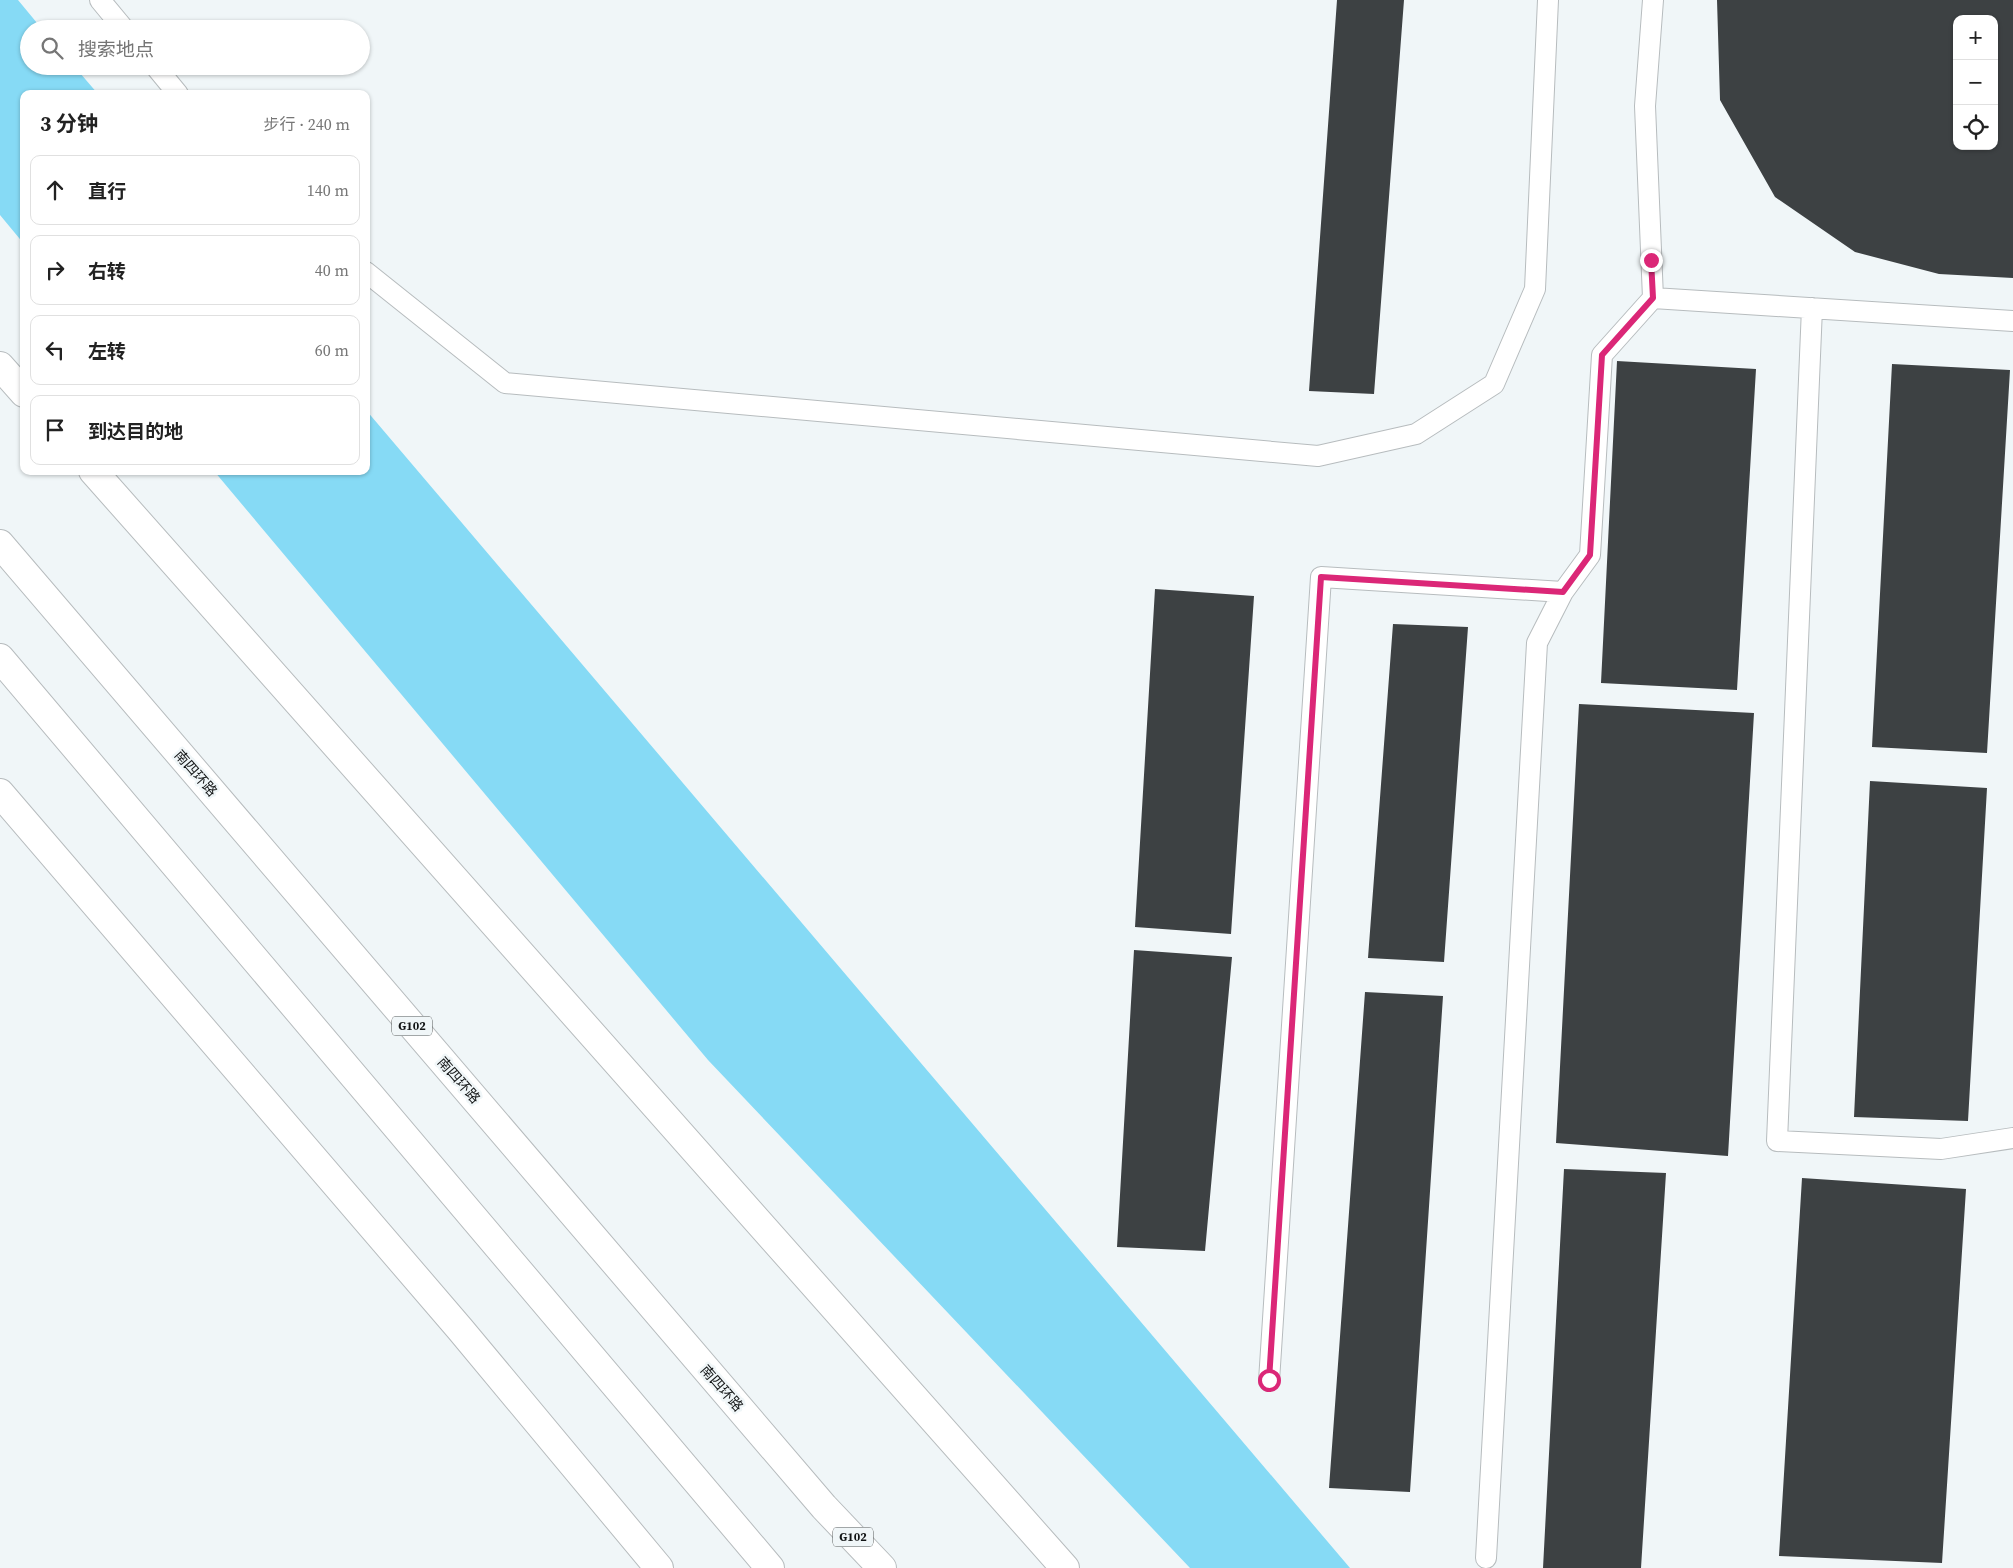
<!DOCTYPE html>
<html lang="zh">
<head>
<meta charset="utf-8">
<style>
  :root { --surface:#fff; --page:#f2f2f2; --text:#222; --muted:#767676; --line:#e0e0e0 }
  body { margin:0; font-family:"Source Serif 4","Noto Sans SC",serif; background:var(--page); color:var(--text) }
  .controls { position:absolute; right:15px; top:15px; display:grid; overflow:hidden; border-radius:10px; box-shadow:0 1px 4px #0004 }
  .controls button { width:45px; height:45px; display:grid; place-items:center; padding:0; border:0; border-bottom:1px solid var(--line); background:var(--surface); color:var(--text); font:25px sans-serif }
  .stop { position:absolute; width:15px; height:15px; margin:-11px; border:4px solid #db2777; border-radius:50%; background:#fff }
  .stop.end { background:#db2777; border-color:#fff; box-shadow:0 1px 5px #0008 }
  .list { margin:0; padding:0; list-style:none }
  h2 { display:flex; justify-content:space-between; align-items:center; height:65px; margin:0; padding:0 20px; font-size:21px }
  h2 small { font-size:16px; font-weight:400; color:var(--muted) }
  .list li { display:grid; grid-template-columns:32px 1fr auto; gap:15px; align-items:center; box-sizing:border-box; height:70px; margin:0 10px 10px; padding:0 10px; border:1px solid var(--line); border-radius:10px }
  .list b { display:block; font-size:19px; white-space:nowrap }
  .list em { font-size:16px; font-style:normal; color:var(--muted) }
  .icon { flex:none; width:28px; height:28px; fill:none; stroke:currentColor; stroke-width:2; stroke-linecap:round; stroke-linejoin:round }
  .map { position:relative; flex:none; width:2013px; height:1568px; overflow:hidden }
  .search { position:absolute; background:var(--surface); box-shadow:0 1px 4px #0004; left:20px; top:20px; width:350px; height:55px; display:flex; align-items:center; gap:12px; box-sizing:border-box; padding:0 18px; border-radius:28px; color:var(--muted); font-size:19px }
  .panel { position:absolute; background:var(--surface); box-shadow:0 1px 4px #0004; left:20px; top:90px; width:350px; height:385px; border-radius:10px }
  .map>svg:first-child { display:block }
</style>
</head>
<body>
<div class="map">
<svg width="2013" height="1568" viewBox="0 0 2013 1568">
  <rect width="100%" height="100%" fill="#f0f6f8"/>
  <path fill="#86daf5" d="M0,0h18l24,29h-13v37h45l24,28h-74v150l-24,-29z
    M366,410l984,1158h-160l-482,-508 -494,-589h152z"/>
  <path fill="#3d4143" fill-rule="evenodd" d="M1337,0h67l-30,394 -65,-3z
    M1717,0h296v278l-74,-4 -84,-22 -80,-55 -55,-97zM1957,19h37v127h-37z
    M1617,361l139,8 -19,321 -136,-7z
    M1892,364l118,6 -23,383 -115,-6z
    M1155,589l99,7 -23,338 -96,-7z
    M1393,624l75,3 -24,335 -76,-4z
    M1579,704l175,9 -26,443 -172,-13z
    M1870,781l117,7 -19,333 -114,-4z
    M1134,950l98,7 -27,294 -88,-4z
    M1365,992l78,4 -33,496 -81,-4z
    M1564,1169l102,4 -25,395h-98z
    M1802,1178l164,11 -24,374 -163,-7z"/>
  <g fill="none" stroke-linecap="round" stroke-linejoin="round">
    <g stroke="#b7bcbe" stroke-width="22">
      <path id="service" d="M100,0l24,29
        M1653,0l-8,106 8,192 360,23
        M155,66l23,28
        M366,272l139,111 813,73 98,-22 78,-50 41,-95 13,-289
        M1812,308l-35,833 164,8 72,-11
        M1269,1381l52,-804 242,15
        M1486,1558l51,-915 26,-51 27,-37 12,-200 51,-57"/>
    </g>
    <g stroke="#b7bcbe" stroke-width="30">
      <path id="primary" d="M0,366l24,27
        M93,471l972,1097
        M0,793l460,536 199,239"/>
    </g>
    <g stroke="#b7bcbe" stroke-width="30">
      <path id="trunk" d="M0,544l824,963 58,61
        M0,658l770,910"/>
    </g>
    <use href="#service" stroke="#fff" stroke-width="20"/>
    <use href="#primary" stroke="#fff" stroke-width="28"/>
    <use href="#trunk" stroke="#fff" stroke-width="28"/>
  </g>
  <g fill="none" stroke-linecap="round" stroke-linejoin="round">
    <path stroke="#db2777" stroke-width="6" d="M1269,1380l52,-803 242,15 27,-37 12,-200 51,-57 -2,-38"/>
  </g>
  <g text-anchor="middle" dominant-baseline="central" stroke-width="5" stroke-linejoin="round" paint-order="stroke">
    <g fill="#f0f6f8" stroke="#555859" stroke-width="1">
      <rect x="392" y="1016.5" width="40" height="19" rx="4"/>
      <rect x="833" y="1527.5" width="40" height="19" rx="4"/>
    </g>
    <g font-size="12" font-weight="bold" fill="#121415">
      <text x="412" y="1026">G102</text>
      <text x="853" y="1537">G102</text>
    </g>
    <g font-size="14" fill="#121415" stroke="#f0f6f8">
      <text transform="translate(196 773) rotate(49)">南四环路</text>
      <text transform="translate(459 1080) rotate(49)">南四环路</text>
      <text transform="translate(722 1388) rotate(49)">南四环路</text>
    </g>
  </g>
</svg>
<div class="controls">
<button>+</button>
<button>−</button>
<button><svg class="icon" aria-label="locate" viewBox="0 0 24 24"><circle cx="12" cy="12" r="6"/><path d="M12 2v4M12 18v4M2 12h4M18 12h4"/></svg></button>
</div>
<div class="stop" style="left:1269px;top:1380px"></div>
<div class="stop end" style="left:1651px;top:260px"></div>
<div class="search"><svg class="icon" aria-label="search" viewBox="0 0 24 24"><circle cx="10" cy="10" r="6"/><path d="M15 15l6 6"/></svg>搜索地点</div>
<section class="panel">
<h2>3 分钟<small>步行 · 240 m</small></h2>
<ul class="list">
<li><svg class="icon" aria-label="ahead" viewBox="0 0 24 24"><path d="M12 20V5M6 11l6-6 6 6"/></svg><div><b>直行</b></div><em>140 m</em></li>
<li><svg class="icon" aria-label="right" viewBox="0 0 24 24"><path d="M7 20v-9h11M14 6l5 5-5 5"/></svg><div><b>右转</b></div><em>40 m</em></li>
<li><svg class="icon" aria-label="left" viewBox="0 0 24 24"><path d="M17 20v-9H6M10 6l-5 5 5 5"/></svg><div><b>左转</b></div><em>60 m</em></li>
<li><svg class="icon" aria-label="arrive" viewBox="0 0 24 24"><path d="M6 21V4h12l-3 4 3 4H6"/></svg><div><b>到达目的地</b></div></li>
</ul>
</section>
</div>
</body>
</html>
